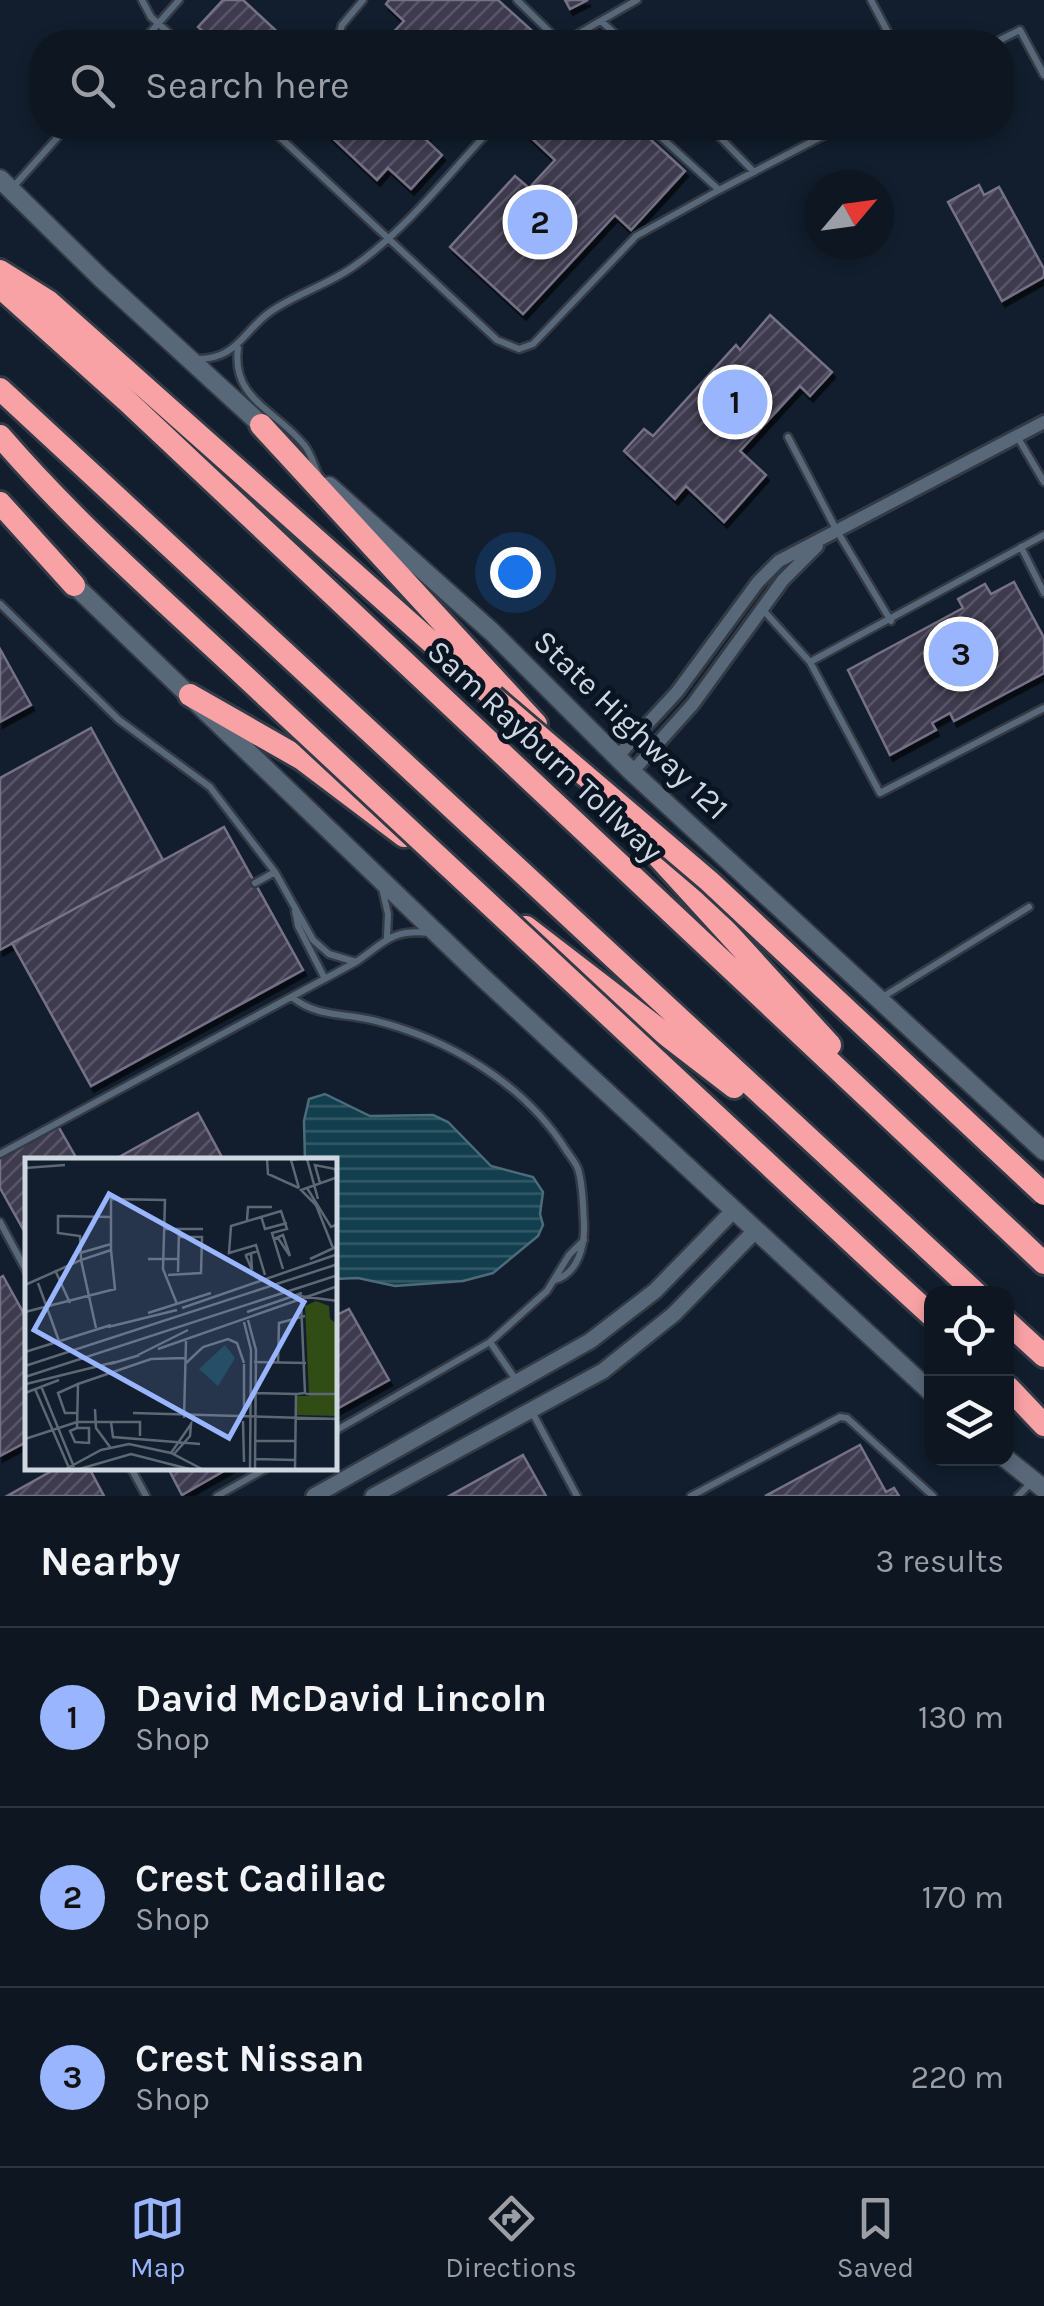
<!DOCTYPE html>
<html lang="en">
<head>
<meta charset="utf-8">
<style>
  :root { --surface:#0e1622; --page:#171f2a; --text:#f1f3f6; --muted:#9b9fa5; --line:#2e3540; --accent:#98b5fd }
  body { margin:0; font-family:Karla,sans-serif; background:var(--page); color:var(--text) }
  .controls { position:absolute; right:30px; bottom:30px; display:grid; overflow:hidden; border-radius:20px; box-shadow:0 5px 15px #0003 }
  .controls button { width:90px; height:90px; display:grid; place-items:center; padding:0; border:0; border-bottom:2px solid var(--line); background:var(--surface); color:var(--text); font:50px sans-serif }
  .compass { position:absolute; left:804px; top:170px; width:90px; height:90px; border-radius:50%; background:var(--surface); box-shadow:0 5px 15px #0003; rotate:61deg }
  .you { position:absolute; left:515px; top:572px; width:35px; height:35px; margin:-25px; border:8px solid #fff; border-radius:50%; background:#1a73e8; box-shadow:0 0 0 15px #1a73e833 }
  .badge { display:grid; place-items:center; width:65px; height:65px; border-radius:50%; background:var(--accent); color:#111; font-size:32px; font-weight:700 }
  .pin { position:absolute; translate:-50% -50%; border:5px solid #fff; box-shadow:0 2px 10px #0006 }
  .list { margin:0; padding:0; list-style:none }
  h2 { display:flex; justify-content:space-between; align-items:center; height:130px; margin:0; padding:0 40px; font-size:42px }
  h2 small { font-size:32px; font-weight:400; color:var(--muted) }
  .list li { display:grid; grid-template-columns:65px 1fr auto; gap:30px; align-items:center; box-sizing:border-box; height:180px; padding:0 40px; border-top:2px solid var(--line) }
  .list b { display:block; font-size:38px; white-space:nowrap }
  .list p { margin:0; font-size:32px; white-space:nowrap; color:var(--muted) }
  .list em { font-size:32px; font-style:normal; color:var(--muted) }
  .icon { flex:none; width:55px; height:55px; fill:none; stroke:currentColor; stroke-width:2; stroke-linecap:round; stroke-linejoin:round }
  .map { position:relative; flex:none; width:1044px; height:1496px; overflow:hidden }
  .search { position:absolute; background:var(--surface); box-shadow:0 5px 15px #0003; left:30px; right:30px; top:30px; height:110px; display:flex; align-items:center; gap:25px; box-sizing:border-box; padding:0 35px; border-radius:40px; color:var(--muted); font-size:38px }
  .sheet { height:670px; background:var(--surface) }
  nav { display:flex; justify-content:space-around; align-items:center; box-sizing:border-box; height:140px; border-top:2px solid var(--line); background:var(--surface); font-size:28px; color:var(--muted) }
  nav a { display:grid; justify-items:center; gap:5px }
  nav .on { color:var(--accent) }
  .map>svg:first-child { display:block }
</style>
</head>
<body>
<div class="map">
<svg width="1044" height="1496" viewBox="0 0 1044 1496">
  <defs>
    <pattern id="water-rules" width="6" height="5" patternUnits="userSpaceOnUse" patternTransform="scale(2.5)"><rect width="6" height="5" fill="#123e4d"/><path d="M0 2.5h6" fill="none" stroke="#335966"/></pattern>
    <pattern id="building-hatch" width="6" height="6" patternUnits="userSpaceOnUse" patternTransform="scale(2.5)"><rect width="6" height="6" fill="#3e3a4d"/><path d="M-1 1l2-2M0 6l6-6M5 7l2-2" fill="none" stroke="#595666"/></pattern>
    <filter id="shadow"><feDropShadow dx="3" dy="5.5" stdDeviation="0" flood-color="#0009"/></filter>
  </defs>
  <rect width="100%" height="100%" fill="#121e2d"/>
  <path fill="url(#water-rules)" stroke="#4b6c79" stroke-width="2.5" d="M325,1094l45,22 63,-1 15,7 43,44 42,11 10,15 -3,22 3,11 -5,11 -45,37 -30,8 -68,5 -37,-8 -23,1v-118h-30l-1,-40 5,-22z"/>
  <path fill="url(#building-hatch)" stroke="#757187" stroke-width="2.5" filter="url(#shadow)" d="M223,0h20l41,38 -4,4h-65l-17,-15z
    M389,0h109l41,37 -5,5h-150l20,-21 -18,-17z
    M565,0h23l-18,9z
    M328,128h106l-10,10 18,17 -31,34 -23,-21 -11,12 -52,-49z
    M530,128h108l47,43 -54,59 -16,-15 -92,99 -73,-67 65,-71 14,12 26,-28 -30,-28z
    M979,185l5,10 15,-8 45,82v8l-42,24 -54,-99z
    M770,315l62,57 -22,24 -10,-10 -60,65 26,24 -42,47 -38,-36 -11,13 -51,-48 20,-22 9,7 83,-91 4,5z
    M1014,582l30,56v35l-90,48 -4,-8 -18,10 4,7 -46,25 -42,-85 115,-62 -5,-9 27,-15 6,10z
    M0,649l31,56 -31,17z
    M91,728l72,132 -163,90v-172z
    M224,827l79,143 -212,116 -79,-143z
    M198,1113l26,48h-112z
    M58,1126l20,35h-50v77l-28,-50v-30z
    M3,1276l25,45v120l-28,15v-178z
    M349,1309l40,71 -54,30v-94z
    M860,1445l26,47 8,-4 5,8h-134z
    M523,1455l23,41h-97z
    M57,1468h32l15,28h-97z
    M168,1468h61l-47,27z"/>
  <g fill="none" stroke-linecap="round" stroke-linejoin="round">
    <g stroke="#323a46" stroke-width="11">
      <path id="service" d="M142,0l9,17 28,25
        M517,0l43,42
        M871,0l22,42
        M601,21l23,21
        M142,42l37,-42
        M337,42l5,-17 21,-25
        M570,42l6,-7 61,-35
        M996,42l24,-12 24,45
        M270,128l227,212 22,9 14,-5 103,-108 83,-46
        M651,128l68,62 119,-62
        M711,128l43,44
        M14,186l52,-58
        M238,348c-7,52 39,62 67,98 6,8 9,19 13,28
        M195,359c42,1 47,-27 75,-47 27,-19 61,-28 87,-48 51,-36 92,-91 135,-136
        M788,437l49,94 54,90
        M1018,438l26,44
        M1021,547l23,46
        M0,604l119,116 91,67 65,85 38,68 16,14 27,8
        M763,610l47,52 70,131 164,-85
        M810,662l234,-127
        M255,883l20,-11
        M382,888l6,26 -1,23
        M295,911l3,15 27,53
        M292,997c24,20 51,16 80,23 75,18 152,63 194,130 4,6 10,13 12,19 5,15 5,38 6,54 1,21 -5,50 -29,57
        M881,998l148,-91
        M0,1154l356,-192c30,-21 36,-33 74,-29
        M0,1222l28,52
        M490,1342l57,-51 22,-36 15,-15
        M531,1410l46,86
        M335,1431l155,-89 26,38
        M131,1468l15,28
        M217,1496l50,-28
        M691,1496l149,-79 7,1 86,78
        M1018,1496l14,-14"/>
    </g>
    <g stroke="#323a46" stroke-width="18">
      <path id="minor" d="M617,757l60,-65 81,-110 21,-21 265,-139
        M632,772l61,-68 90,-124 34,-34"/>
    </g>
    <g stroke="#323a46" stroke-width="20">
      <path id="tertiary" d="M314,1496l276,-155 65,-50 79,-81
        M373,1496l230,-125 71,-57 82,-84"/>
    </g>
    <g stroke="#323a46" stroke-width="22">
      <path id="secondary" d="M0,179l101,99 168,154
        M329,486l163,146 140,140 412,379
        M65,576l415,399 452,418
        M1005,1458l39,31"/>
    </g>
    <g stroke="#323a46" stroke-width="28">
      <path id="motorway" d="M0,271l48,30 445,396
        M0,287l126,113 918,863
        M0,389l977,905
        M261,425l275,299
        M0,436c81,94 177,176 267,261
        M0,503l74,82
        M190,695l112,64 102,77
        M622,817l208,228
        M526,927l208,160
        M885,1273l47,43
        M1006,1321l38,35
        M1009,1388l35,37"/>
    </g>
    <use href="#service" stroke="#596879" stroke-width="6"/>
    <use href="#minor" stroke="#596879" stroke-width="12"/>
    <use href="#tertiary" stroke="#596879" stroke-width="15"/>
    <use href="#secondary" stroke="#596879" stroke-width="18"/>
    <use href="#motorway" stroke="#f9a2a6" stroke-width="22"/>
    <g stroke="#323a46" stroke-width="28" stroke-linecap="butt">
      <path id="motorway-bridge" d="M267,697l618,576
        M493,697l216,184 335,313"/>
    </g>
    <use href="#motorway-bridge" stroke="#f9a2a6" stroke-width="22"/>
  </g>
  <g text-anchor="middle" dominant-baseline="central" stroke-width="10" stroke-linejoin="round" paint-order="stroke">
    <g font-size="32" fill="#cfd7e1" stroke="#091523">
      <text transform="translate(631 725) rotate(44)">State Highway 121</text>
      <text transform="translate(545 751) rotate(43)">Sam Rayburn Tollway</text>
    </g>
  </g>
  <g transform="translate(25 1158)">
    <rect width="312" height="312" fill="#121e2d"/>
    <path d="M291,143l13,5 1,13 7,5v92l-40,-1v-19h12l-4,-90z" fill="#314c14"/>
    <path d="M200,187l10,13 -17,28 -19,-17z" fill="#123e4d"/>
    <path fill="none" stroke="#5e6875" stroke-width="2.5" d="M242,1l1,15 31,14M273,1l-7,1 8,28M282,1l11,40M0,10l40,-3M295,25l-5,-18 20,4 2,8M282,30l24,39 7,-3M236,58l4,13 22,-6M222,62l1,-13h24M139,71h39M249,81l9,-4 7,21 -12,-18M308,90l-17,-43 -15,-15 37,-13M55,95l31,-9M226,95l1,17 -6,-14v-1l12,-4M123,101h31M285,101l28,-13M30,112l15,33M153,114l1,-43M143,117l33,-2 1,-36h-23M240,117l-9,-30 -27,8 2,-27 50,-15 6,18 -15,4 11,36M13,125l21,58M0,127l56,-25 -1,-24 -22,-3v-17l53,1M274,138l39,5M157,150l156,-54M0,154l90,-23 -4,-39M222,154l55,-19M123,155l63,-20M223,162l8,30 -1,120M219,164l7,28 -1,120M83,169l69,-17M71,170l-15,-68 30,-10v-51l54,1 -2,69 14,35M133,191l180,-63M0,194l86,-27M113,197l50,-25M229,204l52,1M253,205l1,-40 26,-7M85,206l30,-9M160,206l18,-17 25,-8 9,4 7,20M219,206v53M0,208l313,-102M0,219l313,-102M1,226l89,-22M16,228l33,81M10,231l34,79M0,235l34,-13M230,235l41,1M281,236h32M70,251l1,19 14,19M52,255h-12l-7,-20 20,-9M108,255l205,6M159,260l2,-77M218,263l1,41M86,264l2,15 87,7M52,270l-7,3 5,11 14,1v-15h-12l1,-44 73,-25 34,-1M0,281l52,-17h63v14M230,283h40M146,295l20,-29 -1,12 -16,18M230,301l40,1M39,312l37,-20 28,-6 42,9 33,17M51,312l55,-16 62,16M270,312l1,-76 9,-1 -4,-91"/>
    <path fill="#98b5fd" fill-opacity="0.15" stroke="#98b5fd" stroke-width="5" d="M84,36l195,108 -75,136 -195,-108z"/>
    <rect width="312" height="312" fill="none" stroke="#cfd7e1" stroke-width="5"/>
  </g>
</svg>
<div class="controls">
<button><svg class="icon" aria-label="locate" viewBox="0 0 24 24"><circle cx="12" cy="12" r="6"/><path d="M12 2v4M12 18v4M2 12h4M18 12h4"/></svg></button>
<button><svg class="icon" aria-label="layers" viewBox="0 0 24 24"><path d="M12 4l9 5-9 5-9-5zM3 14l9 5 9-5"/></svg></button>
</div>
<svg class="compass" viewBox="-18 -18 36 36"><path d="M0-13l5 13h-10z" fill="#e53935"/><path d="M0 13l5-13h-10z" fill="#9b9fa5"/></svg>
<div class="you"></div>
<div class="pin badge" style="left:735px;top:402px">1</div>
<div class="pin badge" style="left:540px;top:222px">2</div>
<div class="pin badge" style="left:961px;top:654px">3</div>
<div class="search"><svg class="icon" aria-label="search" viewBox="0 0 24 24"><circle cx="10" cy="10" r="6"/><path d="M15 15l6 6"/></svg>Search here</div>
</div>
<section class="sheet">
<h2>Nearby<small>3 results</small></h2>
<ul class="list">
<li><span class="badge">1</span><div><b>David McDavid Lincoln</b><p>Shop</p></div><em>130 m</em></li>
<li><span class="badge">2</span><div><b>Crest Cadillac</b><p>Shop</p></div><em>170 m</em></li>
<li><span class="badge">3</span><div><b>Crest Nissan</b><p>Shop</p></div><em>220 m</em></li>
</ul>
</section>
<nav>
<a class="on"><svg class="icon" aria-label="map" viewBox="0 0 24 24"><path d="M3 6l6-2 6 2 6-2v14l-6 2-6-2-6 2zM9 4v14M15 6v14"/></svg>Map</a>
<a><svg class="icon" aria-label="directions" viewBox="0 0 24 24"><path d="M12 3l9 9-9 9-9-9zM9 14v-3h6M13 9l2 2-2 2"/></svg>Directions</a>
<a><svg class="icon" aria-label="saved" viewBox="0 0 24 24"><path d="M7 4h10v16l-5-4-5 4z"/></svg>Saved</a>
</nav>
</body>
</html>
